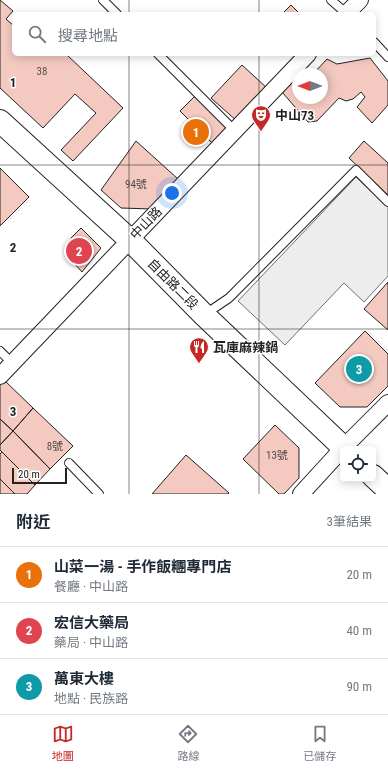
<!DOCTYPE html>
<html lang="zh-TW">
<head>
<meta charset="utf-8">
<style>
  :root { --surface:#fff; --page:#f6f6f7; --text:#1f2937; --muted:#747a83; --line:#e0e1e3; --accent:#c62828 }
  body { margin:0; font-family:"Roboto Condensed","Noto Sans TC",sans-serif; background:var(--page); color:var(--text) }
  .controls { position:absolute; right:12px; bottom:12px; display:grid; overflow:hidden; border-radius:6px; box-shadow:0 2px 10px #0003 }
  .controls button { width:36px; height:36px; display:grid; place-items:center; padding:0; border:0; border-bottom:1px solid var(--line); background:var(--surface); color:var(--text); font:20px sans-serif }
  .compass { position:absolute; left:292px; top:68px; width:36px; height:36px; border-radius:50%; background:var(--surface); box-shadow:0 2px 10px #0003; rotate:270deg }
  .scale { position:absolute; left:12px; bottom:10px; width:55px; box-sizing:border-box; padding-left:4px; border:2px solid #222; border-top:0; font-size:11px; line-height:14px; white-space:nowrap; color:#222; -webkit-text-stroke:3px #fff; paint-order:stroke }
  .you { position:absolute; left:172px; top:193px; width:14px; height:14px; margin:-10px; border:3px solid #fff; border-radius:50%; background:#1a73e8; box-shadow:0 0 0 6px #1a73e833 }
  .badge { display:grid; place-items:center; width:26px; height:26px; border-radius:50%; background:var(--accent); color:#fff; font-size:13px; font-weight:700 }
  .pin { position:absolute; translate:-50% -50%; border:2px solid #fff; box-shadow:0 1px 4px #0006 }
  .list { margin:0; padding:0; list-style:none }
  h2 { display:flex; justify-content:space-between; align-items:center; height:52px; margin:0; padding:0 16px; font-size:17px }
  h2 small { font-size:13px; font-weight:400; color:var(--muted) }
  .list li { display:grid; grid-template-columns:26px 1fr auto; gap:12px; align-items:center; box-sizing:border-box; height:56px; padding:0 16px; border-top:1px solid var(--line) }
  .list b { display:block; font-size:15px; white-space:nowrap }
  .list p { margin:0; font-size:13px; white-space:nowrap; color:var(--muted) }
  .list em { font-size:13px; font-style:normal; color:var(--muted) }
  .icon { flex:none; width:22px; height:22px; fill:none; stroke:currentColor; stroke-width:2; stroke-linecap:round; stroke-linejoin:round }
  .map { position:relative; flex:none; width:388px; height:494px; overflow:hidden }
  .search { position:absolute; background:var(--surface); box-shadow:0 2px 10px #0003; left:12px; right:12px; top:12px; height:44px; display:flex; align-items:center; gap:10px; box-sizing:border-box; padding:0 14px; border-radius:6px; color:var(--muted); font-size:15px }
  .sheet { height:220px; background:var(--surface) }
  nav { display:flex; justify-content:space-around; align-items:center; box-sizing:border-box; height:56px; border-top:1px solid var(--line); background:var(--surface); font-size:11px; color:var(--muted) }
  nav a { display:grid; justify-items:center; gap:2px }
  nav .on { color:var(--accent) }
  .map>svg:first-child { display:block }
</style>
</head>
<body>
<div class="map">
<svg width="388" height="494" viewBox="0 0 388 494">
  <rect width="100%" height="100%" fill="#fff"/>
  <path fill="#ededed" stroke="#6f6f6f" d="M356,177l32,30v69l-24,26 -20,-19 -59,62 -47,-44z"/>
  <path fill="#f3c9c0" stroke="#222" d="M0,0l13,11 -7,8 8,7v28h52l57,54 -50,53 -12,-11 35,-37 -21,-19 -32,34 -43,-40z
    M291,5l9,9h-18z
    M370,58l18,23v24l-16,18 -15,-16 8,-10 -4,-5 -8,7 -7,2 -7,-3 -22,23 -9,1 -26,-30 12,-11 4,1v16h24v-24h-9l14,-15 10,5z
    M242,65l26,24 -30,33 -27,-24z
    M196,95l31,32 -15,16 -32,-32z
    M136,141l42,38 -26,30 -31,-1 -20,-18z
    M364,141l24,22v32l-39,-37z
    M0,168l29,29 -29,29z
    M81,228l20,20 -19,24 -10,-11 -1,-23z
    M388,282v48l-24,-21z
    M365,331l23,23v32l-21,21h-27l-25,-24z
    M3,379l30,29 -20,23 -13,-12v-36z
    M33,408l40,38 -23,23 -37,-38z
    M0,419l13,12 -13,14z
    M275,425l24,23v30l-15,16h-5l-36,-35z
    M13,431l37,38 -15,16 -35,-35v-5z
    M2,452l33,33 -8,9h-12l-15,-15v-25z
    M186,455l43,38 -1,1h-76z
    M0,479l15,15h-15z"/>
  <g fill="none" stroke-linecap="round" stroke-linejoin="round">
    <g stroke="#222" stroke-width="10">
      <path id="lane" d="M103,0l14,14
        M331,0l16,14
        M374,42l14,15
        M158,54l77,77
        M204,315l25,-17 127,-128 32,32
        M0,351l12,12
        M69,463l30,31"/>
    </g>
    <g stroke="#222" stroke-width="18">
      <path id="street" d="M346,14l14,-14
        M0,376l308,-322
        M301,494l43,-47 44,-44"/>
    </g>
    <g stroke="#222" stroke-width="24">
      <path id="secondary" d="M0,121l130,119 74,75 141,134
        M373,476l15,14"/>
    </g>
    <use href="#lane" stroke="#fff" stroke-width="8"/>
    <use href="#street" stroke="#fff" stroke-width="16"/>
    <use href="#secondary" stroke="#fff" stroke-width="22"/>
  </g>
  <path fill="none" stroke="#222" stroke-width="1" stroke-opacity="0.55" d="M129,0v14M259,0v14M129,54v440M259,54v440M0,165h388M0,329h388"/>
  <defs>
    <g id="theatre-pin" transform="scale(1)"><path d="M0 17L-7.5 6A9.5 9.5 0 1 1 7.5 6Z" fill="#c62828" stroke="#fff"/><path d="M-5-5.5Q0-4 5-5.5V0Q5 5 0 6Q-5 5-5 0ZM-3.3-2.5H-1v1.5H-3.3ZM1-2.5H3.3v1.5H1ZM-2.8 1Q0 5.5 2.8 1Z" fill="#fff"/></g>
    <g id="restaurant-pin" transform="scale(1)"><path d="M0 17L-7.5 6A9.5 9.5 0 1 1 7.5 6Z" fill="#c62828" stroke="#fff"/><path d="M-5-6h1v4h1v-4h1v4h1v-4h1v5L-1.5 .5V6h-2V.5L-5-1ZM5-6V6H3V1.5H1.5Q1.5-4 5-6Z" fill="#fff"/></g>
  </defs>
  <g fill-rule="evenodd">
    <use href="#theatre-pin" x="261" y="115"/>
    <use href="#restaurant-pin" x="199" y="347"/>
  </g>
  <g text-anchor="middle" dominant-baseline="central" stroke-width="3" stroke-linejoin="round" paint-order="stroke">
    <g font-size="11" fill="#564c4a">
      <text x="42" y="71">38</text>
      <text x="136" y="184">94號</text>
      <text x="55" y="446">8號</text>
      <text x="277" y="455">13號</text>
    </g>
    <g font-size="13" font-weight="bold" fill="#222" stroke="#fff" text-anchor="start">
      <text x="275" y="115">中山73</text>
      <text x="213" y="347">瓦庫麻辣鍋</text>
    </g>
    <g font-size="13" fill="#222" stroke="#fff">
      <text transform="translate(146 223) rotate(-46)">中山路</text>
      <text transform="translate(173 284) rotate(45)">自由路二段</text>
    </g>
  </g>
  <g font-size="13" text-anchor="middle" font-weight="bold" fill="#222" stroke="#fff" stroke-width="3" stroke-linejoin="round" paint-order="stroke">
    <text x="13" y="87">1</text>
    <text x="13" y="252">2</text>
    <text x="13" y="416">3</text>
  </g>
</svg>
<div class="controls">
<button><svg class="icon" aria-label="locate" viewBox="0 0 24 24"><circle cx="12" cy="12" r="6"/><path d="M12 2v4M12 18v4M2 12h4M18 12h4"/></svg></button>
</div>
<svg class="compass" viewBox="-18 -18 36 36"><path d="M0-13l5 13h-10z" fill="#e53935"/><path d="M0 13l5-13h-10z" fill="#747a83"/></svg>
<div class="scale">20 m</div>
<div class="you"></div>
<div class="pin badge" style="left:196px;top:132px;background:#e8710a">1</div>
<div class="pin badge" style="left:79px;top:251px;background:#e0444e">2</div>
<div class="pin badge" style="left:359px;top:369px;background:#0f9aa8">3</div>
<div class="search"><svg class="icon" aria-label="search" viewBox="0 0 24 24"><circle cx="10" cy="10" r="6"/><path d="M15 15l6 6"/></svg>搜尋地點</div>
</div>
<section class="sheet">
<h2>附近<small>3筆結果</small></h2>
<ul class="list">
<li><span class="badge" style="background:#e8710a">1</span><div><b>山菜一湯 - 手作飯糰專門店</b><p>餐廳 · 中山路</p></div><em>20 m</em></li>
<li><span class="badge" style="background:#e0444e">2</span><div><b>宏信大藥局</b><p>藥局 · 中山路</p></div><em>40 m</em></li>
<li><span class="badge" style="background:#0f9aa8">3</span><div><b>萬東大樓</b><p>地點 · 民族路</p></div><em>90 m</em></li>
</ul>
</section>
<nav>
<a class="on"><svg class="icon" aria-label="map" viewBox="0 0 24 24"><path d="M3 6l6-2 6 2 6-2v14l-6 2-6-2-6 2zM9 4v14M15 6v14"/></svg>地圖</a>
<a><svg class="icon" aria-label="directions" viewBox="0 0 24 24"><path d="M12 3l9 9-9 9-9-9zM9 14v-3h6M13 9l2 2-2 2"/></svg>路線</a>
<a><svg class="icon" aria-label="saved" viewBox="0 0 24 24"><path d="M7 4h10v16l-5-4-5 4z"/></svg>已儲存</a>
</nav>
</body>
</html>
